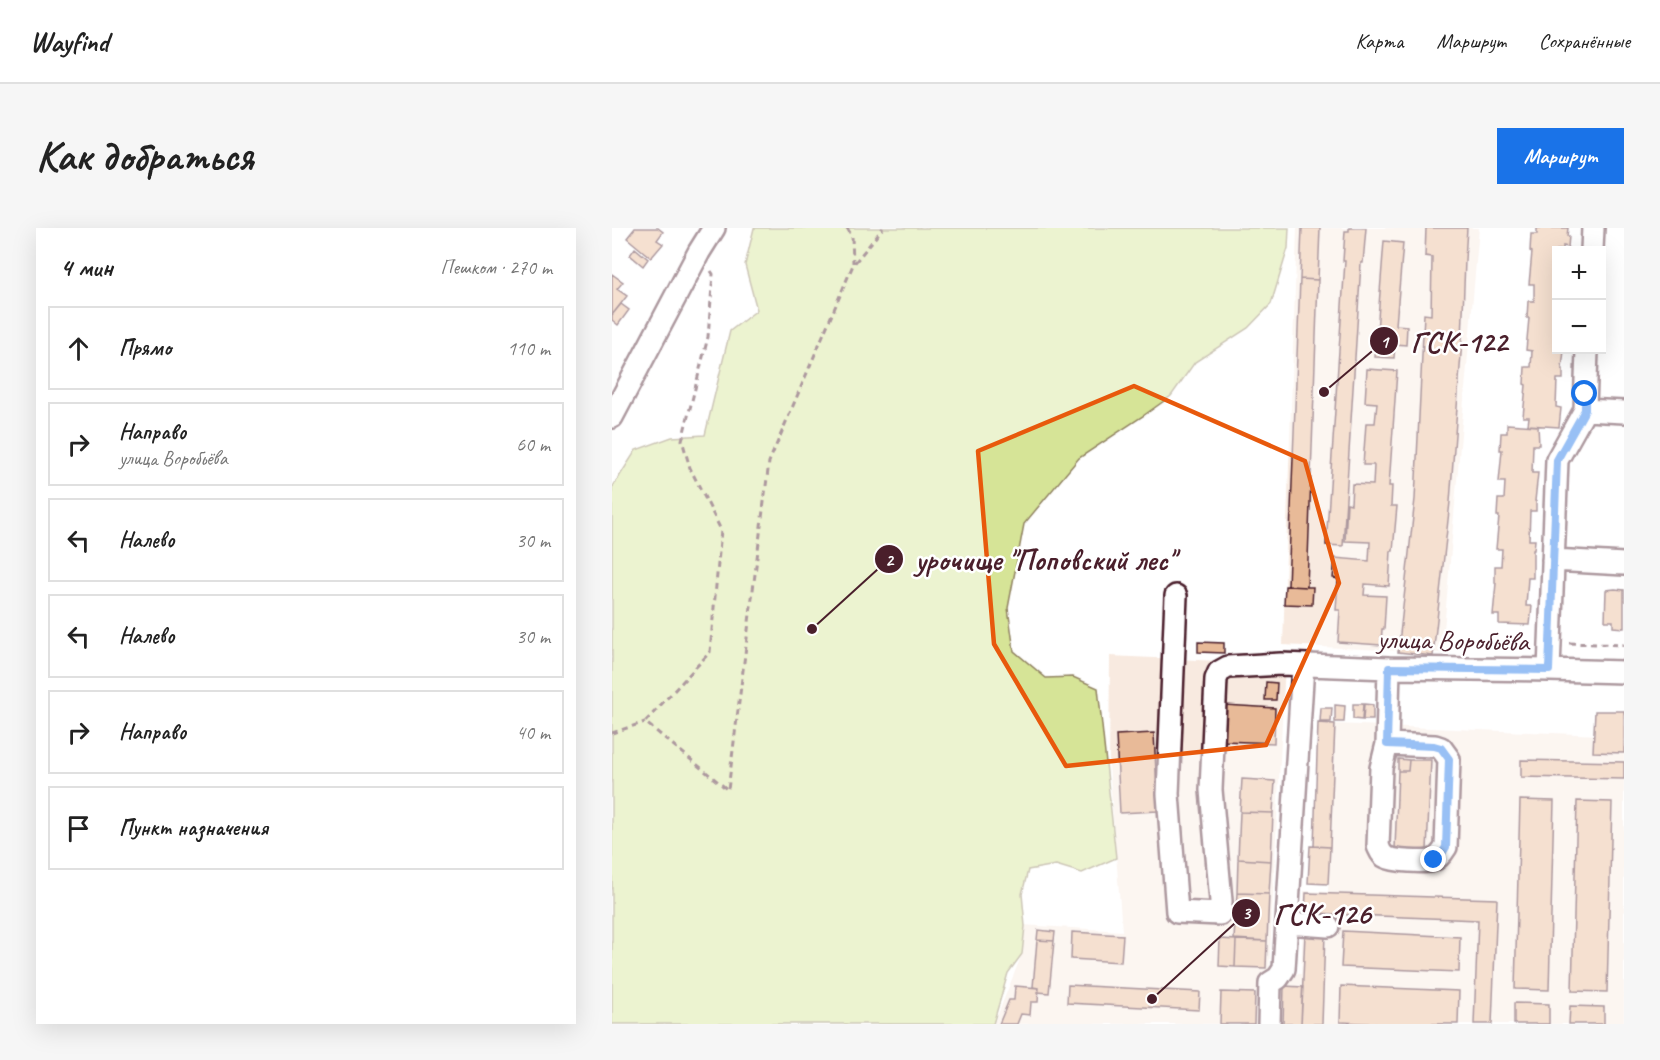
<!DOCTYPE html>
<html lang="ru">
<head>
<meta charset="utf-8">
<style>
  :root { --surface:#fff; --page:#f6f6f6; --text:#222; --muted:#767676; --line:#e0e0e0; --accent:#1a73e8 }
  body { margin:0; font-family:Caveat,sans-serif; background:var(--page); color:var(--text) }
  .controls { position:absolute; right:18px; top:18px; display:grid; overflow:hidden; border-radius:0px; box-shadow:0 6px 24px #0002 }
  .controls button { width:54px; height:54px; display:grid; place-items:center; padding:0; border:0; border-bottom:2px solid var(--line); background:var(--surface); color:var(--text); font:30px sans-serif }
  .stop { position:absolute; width:18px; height:18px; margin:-14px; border:4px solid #1a73e8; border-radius:50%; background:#fff }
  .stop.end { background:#1a73e8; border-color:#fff; box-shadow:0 2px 6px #0008 }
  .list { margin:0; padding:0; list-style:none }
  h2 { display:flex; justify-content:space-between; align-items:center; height:78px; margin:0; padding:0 24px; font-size:26px }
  h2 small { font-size:20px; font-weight:400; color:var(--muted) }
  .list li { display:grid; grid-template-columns:39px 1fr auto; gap:18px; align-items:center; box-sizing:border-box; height:84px; margin:0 12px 12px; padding:0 12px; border:2px solid var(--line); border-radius:0px }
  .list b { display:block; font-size:22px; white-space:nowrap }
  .list p { margin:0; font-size:20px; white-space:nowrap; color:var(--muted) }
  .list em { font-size:20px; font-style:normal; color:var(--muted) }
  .icon { flex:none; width:33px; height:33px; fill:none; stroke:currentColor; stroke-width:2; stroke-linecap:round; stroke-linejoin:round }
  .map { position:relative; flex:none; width:1012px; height:796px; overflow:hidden; border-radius:0px }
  header { display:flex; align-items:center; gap:36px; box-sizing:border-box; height:84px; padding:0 30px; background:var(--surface); border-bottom:2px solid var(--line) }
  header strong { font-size:28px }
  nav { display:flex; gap:33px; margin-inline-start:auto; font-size:21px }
  .intro { display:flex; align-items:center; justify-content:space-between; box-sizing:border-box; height:144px; padding:0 36px }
  h1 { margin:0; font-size:42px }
  .button { padding:15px 27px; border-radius:0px; background:var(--accent); color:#fff; font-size:21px; font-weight:700 }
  main { display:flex; gap:36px; padding:0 36px }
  aside { flex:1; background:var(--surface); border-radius:0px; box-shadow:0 6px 24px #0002 }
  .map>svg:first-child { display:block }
</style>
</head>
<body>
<header>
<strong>Wayfind</strong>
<nav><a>Карта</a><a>Маршрут</a><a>Сохранённые</a></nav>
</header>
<div class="intro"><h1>Как добраться</h1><a class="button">Маршрут</a></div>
<main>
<aside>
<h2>4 мин<small>Пешком · 270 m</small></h2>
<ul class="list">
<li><svg class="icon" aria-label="ahead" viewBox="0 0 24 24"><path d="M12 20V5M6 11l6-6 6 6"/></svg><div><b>Прямо</b></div><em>110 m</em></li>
<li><svg class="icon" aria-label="right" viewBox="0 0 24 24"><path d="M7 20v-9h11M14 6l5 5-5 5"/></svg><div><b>Направо</b><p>улица Воробьёва</p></div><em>60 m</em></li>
<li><svg class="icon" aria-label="left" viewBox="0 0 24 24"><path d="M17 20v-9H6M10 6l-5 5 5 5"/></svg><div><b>Налево</b></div><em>30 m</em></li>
<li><svg class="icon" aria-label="left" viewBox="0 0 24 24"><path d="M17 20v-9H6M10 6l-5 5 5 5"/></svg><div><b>Налево</b></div><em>30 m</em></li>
<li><svg class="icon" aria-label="right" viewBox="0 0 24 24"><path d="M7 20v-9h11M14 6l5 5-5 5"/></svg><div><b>Направо</b></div><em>40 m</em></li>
<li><svg class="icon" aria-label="arrive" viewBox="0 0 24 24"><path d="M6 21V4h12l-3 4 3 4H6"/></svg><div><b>Пункт назначения</b></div></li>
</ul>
</aside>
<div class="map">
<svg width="1012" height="796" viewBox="0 0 1012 796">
  <rect width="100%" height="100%" fill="#fff"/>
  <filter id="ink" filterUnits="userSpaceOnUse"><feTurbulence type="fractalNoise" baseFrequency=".0167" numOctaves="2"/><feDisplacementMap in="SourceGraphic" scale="12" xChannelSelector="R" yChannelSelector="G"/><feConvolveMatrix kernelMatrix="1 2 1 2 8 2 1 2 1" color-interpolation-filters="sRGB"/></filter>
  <g filter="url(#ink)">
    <path fill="#f8eae0" d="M685,0h182l-37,425 -159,-8z
      M498,428l175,8 -16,309 32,1 3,-83 24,1 7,-168 289,12v288h-630l26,-65 2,-34 100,6 -13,-166z"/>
    <path fill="#d6e497" stroke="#908261" stroke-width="1.5" d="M142,0h535l-1,20 -17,56 -23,24 -53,34 -24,34 -28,20 -64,42 -55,66 -16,84 6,43 32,27 27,-1 25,11 18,170 -34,15 -26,-8 -28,5 -6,24 3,32 -3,28 -14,19 -15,51h-381v-536l24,-38 36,-13 33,-2 25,-104 27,-21 -12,-45z"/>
    <path fill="#e8ba98" stroke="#4a1f2b" stroke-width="1.5" d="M23,0h23l5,4 -6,8 6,4 -12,14 -24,-20z
      M690,0h18l-2,52 -18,-1z
      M737,0h17l-3,35h-2l-18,283 -17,-1 19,-284h-2l2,-30h4z
      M814,0h41l-2,32 -3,80 -12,162 -17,154 -35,-4 17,-153 9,-185 7,1 1,-58 -7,-1z
      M925,0h31l-1,8h2l-1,11 -5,-1v4h-6v100h7l-2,19h1v10h-6l-1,28 5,1 -2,19 -31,-2 1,-8h-6l3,-32 -2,-1 1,-17h6l1,-16 -6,-1 3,-32h-2l1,-17h6v-17h-5l3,-32 -2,-1 1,-17h6z
      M772,13l19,2 -7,82 11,1 -1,19 -11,-1 -1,14 -19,-1z
      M23,20l13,11 -5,7 -13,-11z
      M0,46l11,8 -6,7 10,7 -15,19z
      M688,51l18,1 -11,307 -19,-1z
      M9,76l8,6 -11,15 -6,-5v-5z
      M755,141l30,2 -8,115h3l-1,20h6l-4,45h-2l-2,35 -24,-2 -1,11 22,1 -2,33h-2l-1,16 -43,-3 2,-32h-4l2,-31 -5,-1 2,-20 34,3 1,-19 -25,-1 2,-38 4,1 1,-20 21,1 1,-20h-11l3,-42h9l2,-20 -12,-1z
      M895,196l31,2 1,19h-6l-1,28h6l-3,28h1v10h-6l-1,29h6l-1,10h-1v28h-5l-2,28h6l-2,19 -31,-1v-9h-6l3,-32h-1v-17h6l1,-17h-6l3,-33h-2l1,-17h6l1,-17h-6l3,-32h-2l1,-17h6z
      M673,358l28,1 -1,18 -28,-1z
      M1003,361l9,1v38l-11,-1v-6h-8l1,-31z
      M586,414l26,1v10l-26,-1z
      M654,454l11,1 -1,17h-11z
      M741,476h10l-1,16 -9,-1z
      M752,476l9,1v15h-10z
      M612,477l51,3 -1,35 -51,-2z
      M723,477l10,1 -1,16h-9z
      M709,480h11l-1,14h-11z
      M983,483h29v42l-31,-1z
      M706,495l17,1 -5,123 -16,-1z
      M542,505l4,78 -38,2 -4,-78z
      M786,531l11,1 -1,11h-10z
      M797,532h22l-4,90 -32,-1 3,-78h10z
      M909,532l103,2v17l-103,-2z
      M630,551l33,2 -2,32 -33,-1z
      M908,572l34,1 -5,189 -34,-1z
      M965,573l35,1 -5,190 -35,-1z
      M628,584l33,1 -2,48 -33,-2z
      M698,618l20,1 -2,37 -20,-1z
      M626,631l33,2 -2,33 -32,-1z
      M625,665l32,1 -2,47 -33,-2z
      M694,665l191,6 -5,125h-18l4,-104 -173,-7z
      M426,702l17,2 -1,9 -17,-1z
      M731,703l117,6 -1,35 -118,-5z
      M460,704l51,3 -2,27 -50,-3z
      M693,705h20l-3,91h-21z
      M608,711l16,1 -1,27 -16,-1z
      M425,712l17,1 -5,52 -11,-1 1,-4 -6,-1z
      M624,712l31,1 -1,27 -31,-1z
      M456,757l132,7 -1,18 -132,-7z
      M403,758l24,2 -1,14h-7l-1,13 -9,-1 -4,10h-18l10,-24h5z
      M672,758l19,1 -2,37h-18z
      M729,758l118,5 -1,33h-75l-43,-2z
      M609,764l34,1 -1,31h-34z
      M902,775l35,1v20h-35z
      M958,778l34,1v17h-35z"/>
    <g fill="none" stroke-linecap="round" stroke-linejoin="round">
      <g stroke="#4a1f2b" stroke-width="26">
        <path id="minor" d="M980,22l1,-22
          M973,182l2,-60
          M0,189l87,-165 15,-24
          M941,332l71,4
          M564,368l-8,198 9,118 43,2 1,-13 -10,-111 5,-111 3,-7 9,-5 53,-3 108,4 160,2 75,2
          M937,442l8,-210 28,-50 39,2
          M775,516l48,2 6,2 8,11 -3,88c-3,5 -7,11 -13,13 -8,3 -40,1 -47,-3 -5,-2 -6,-7 -8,-11l3,-78 6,-24 2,-76
          M675,695l41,3
          M657,796l1,-41 8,-5 6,-9 19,-304"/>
      </g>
      <path stroke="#4a1f2b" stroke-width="3" stroke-dasharray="6 4.5" stroke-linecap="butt" d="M235,0l5,8 1,27
        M99,43l2,3 -5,63 -26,103 8,28 31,62 -11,122 -65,70 83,68 41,-328 84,-197 30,-37
        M957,415l55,2
        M0,505l33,-11"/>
      <use href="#minor" stroke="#fff" stroke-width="21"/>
    </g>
  </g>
  <g fill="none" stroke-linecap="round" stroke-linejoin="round" filter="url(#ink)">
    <path stroke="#1a73e8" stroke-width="8" d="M822,632l9,-8 3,-5 3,-88 -8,-11 -7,-2 -47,-2 2,-76 160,2 8,-210 28,-50v-16"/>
  </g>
  <path d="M0 0H1012V796H0ZM522,158l171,75 34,122 -73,162 -200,21 -72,-122 -16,-193z" fill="#fff" fill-opacity=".55" fill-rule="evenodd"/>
  <path fill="none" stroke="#e8590c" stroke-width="4.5" stroke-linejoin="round" d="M522,158l171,75 34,122 -73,162 -200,21 -72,-122 -16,-193z"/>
  <g text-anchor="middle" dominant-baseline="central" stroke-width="5" stroke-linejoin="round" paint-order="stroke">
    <g font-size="28" fill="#4a1f2b" stroke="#fff">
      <text transform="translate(841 412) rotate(1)">улица Воробьёва</text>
    </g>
  </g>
  <path fill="none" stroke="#4a1f2b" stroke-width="2" d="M712 164L772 113M200 401L277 331M540 771L634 685"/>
  <g fill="#4a1f2b" stroke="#fff" stroke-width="2">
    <circle cx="712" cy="164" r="6"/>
    <circle cx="200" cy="401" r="6"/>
    <circle cx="540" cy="771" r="6"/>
    <circle cx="772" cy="113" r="15"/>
    <circle cx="277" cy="331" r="15"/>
    <circle cx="634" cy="685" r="15"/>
  </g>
  <g font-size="18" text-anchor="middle" font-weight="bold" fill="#fff">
    <text x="772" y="120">1</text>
    <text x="277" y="338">2</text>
    <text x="634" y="691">3</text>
  </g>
  <g font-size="30" text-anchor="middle" font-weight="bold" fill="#4a1f2b" stroke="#fff" stroke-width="5" stroke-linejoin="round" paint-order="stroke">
    <text x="847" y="124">ГСК-122</text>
    <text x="433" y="342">урочище "Поповский лес"</text>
    <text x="710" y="696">ГСК-126</text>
  </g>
</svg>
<div class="controls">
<button>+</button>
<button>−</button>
</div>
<div class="stop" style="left:973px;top:166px"></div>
<div class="stop end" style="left:822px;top:632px"></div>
</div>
</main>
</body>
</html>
